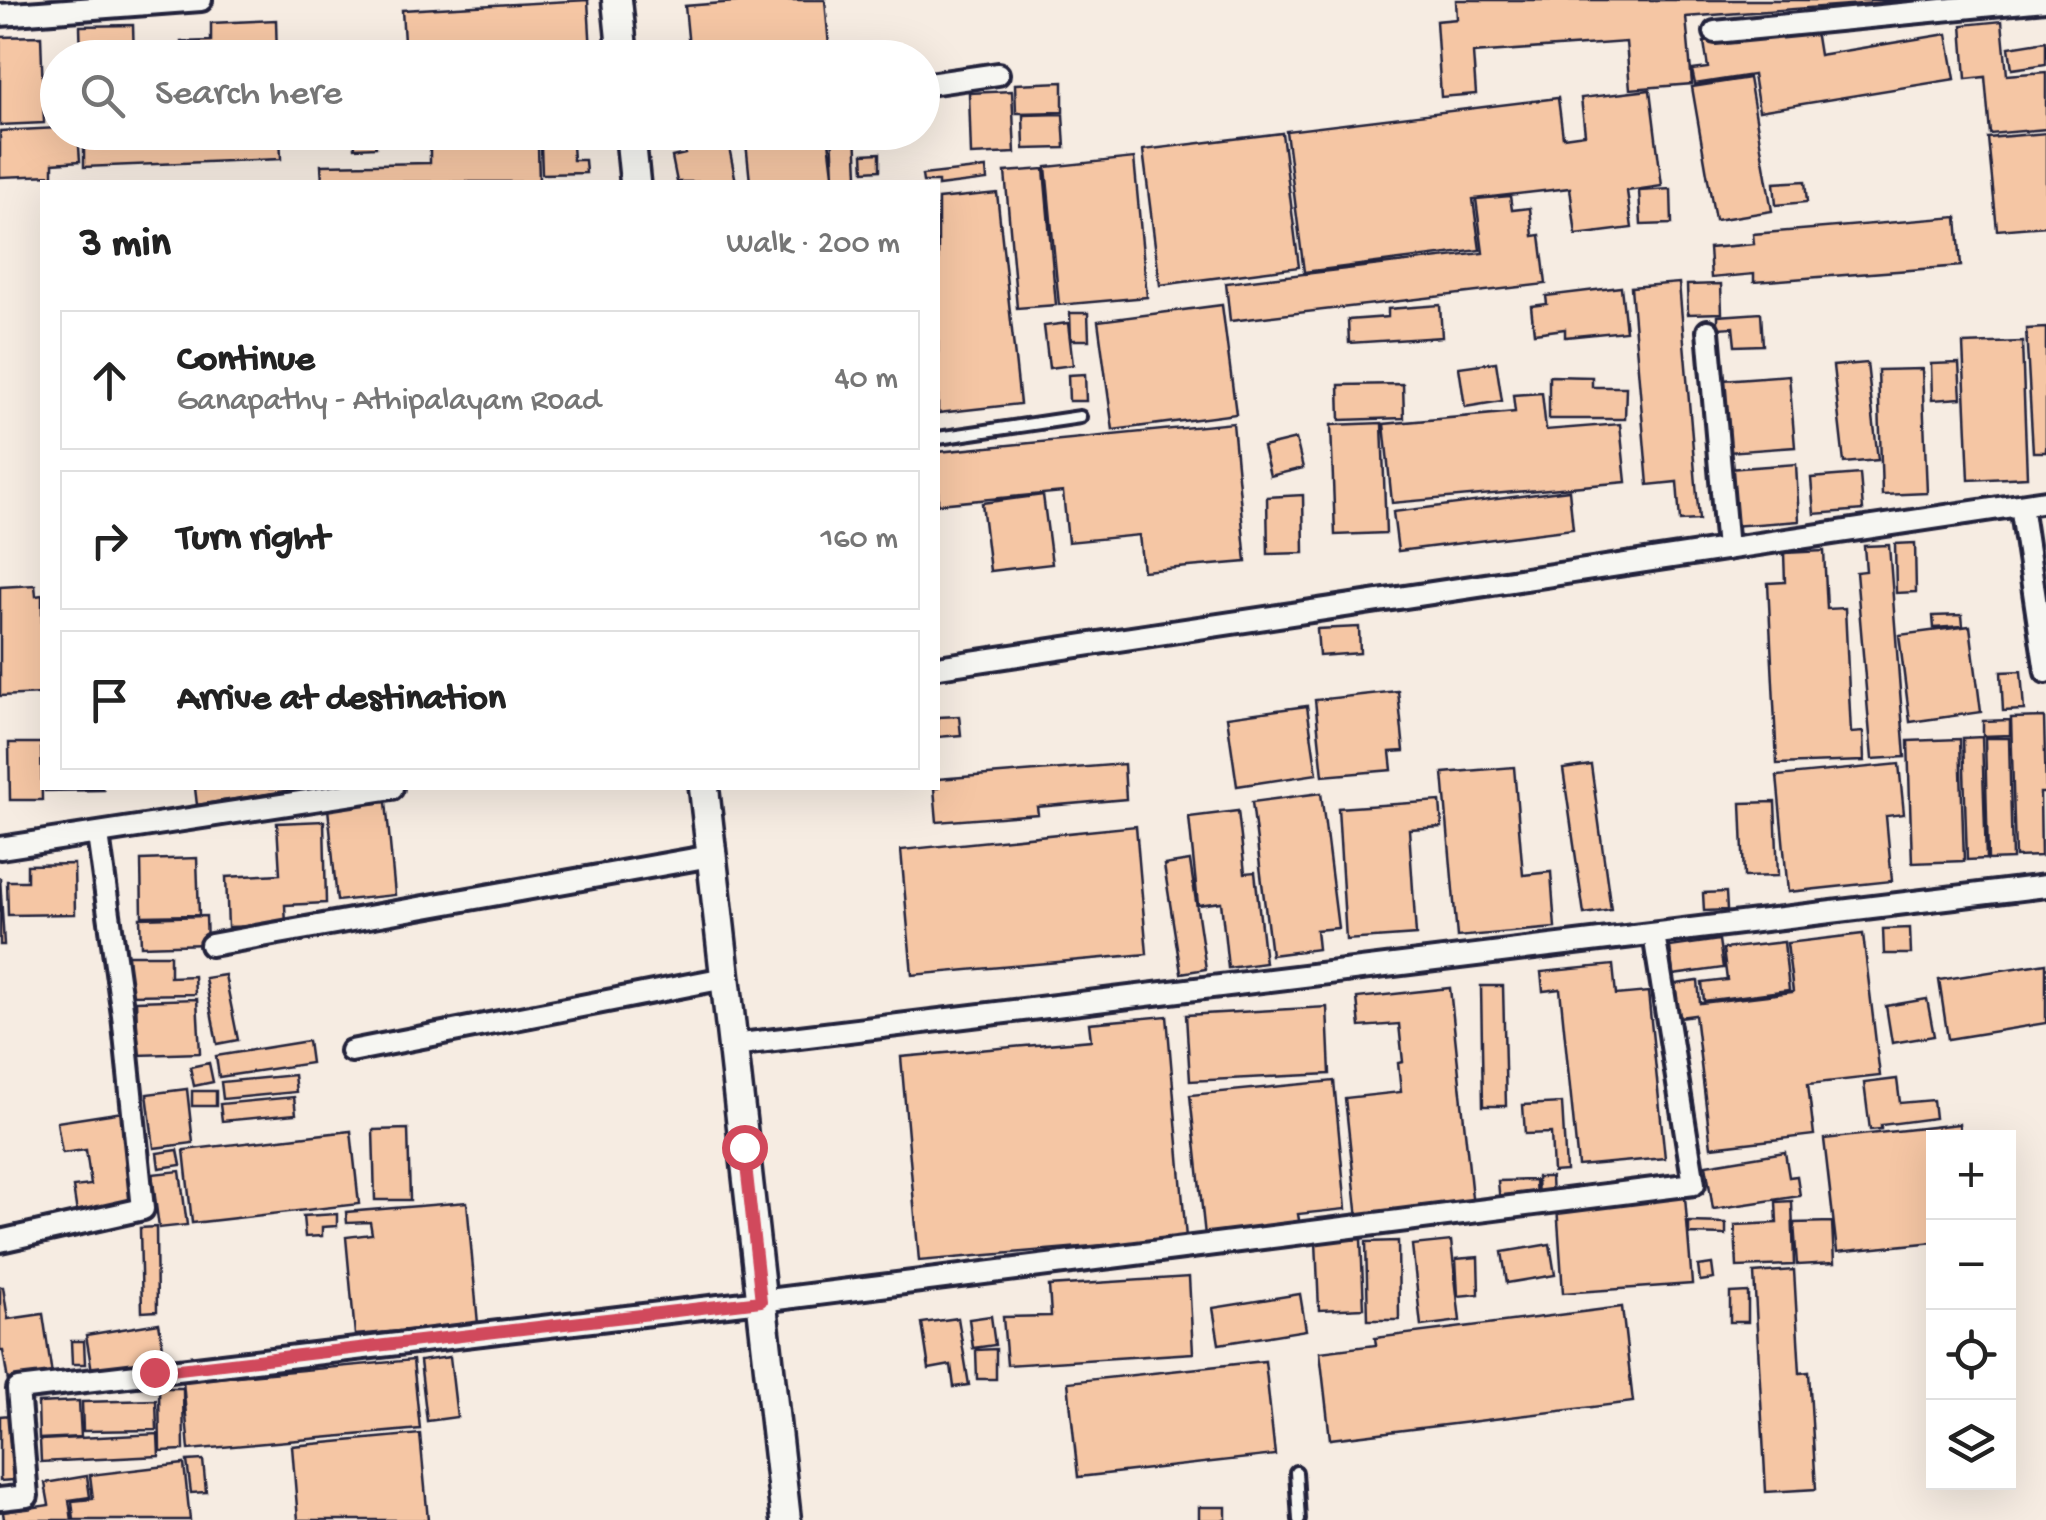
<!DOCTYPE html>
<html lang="en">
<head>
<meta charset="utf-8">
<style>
  :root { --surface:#fff; --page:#f2f2f2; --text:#222; --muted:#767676; --line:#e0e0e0 }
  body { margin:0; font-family:"Gochi Hand",sans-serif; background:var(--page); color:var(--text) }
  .controls { position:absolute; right:30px; bottom:30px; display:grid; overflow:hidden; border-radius:0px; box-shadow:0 10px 40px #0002 }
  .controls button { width:90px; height:90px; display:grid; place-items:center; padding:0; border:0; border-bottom:2px solid var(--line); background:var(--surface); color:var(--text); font:50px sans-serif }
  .stop { position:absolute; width:30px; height:30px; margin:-22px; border:8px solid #d1495b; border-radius:50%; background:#fff }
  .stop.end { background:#d1495b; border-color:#fff; box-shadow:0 2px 10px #0008 }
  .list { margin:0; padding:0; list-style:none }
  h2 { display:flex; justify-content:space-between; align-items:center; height:130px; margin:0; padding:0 40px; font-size:42px }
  h2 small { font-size:32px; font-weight:400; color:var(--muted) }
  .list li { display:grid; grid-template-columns:65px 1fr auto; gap:30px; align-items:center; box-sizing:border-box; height:140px; margin:0 20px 20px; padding:0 20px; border:2px solid var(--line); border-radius:0px }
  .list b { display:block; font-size:38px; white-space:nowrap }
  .list p { margin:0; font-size:32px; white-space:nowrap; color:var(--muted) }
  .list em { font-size:32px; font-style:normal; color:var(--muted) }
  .icon { flex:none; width:55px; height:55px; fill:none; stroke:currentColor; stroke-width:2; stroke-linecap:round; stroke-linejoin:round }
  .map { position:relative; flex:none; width:2046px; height:1520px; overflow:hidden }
  .search { position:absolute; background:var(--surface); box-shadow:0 10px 40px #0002; left:40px; top:40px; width:900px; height:110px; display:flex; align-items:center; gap:25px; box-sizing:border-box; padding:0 35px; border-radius:55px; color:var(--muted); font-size:38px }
  .panel { position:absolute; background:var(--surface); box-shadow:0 10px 40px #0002; left:40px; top:180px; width:900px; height:610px; border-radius:0px }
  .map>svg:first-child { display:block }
</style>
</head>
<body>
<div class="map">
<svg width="2046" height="1520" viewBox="0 0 2046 1520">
  <rect width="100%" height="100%" fill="#f6ece2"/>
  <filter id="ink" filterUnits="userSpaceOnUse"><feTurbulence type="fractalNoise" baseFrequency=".01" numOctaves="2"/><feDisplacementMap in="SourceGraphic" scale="20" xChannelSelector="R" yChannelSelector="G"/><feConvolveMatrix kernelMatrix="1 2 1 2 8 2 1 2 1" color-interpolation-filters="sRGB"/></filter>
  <g filter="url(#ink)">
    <path fill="#f5c6a4" stroke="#22223b" stroke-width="2.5" d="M588,0l3,53 -71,5h-115l-3,-48z
      M761,0h64l5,58h-140l-5,-52z
      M1456,0h461l-231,17 6,67 -62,5 -4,-47 -153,11 3,41 -35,3 -5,-76 21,-2z
      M276,20l1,38h-95l-1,-16 30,-1v-18z
      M2002,21l5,54 39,-3v57l-56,5 -5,-57 -19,2 -4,-54z
      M1814,24l5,31 128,-21 8,45 -196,32 -6,-36 -58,9 -3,-14 16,-2 -4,-26z
      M133,25l1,33h-53l-1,-32z
      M41,36l3,87 -44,2v-88z
      M2046,41v23l-34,5 -3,-22z
      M1749,78l23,133 -57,9 -23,-133z
      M1063,82v30l-47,1 -1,-29z
      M1650,90l12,96 -35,5 5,37 -56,7 -6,-47 -97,11 7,51 -176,22 -18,-141 272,-33 5,39 22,-3 -4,-36z
      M1012,91l3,62 -44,2 -2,-62z
      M1063,114l2,34 -41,1 -1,-34z
      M58,128v4h20l2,29 -27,2v12l-53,2v-46z
      M82,132h53v6h-53z
      M139,132h141l1,27 -197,8v-26l55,-2z
      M354,132h21l1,15 -21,1z
      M415,132h105v7l-105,3z
      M523,132h78v3l-78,2z
      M700,132h26l10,50h-59l-5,-25 13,-3 -3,-18z
      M745,132h83l6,50h-84z
      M832,132h24l2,44 -24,2z
      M1282,133l17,134 -139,18 -17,-135z
      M2046,133v93l-49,4 -9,-92z
      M572,145l1,15h12l1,13 -44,1 -1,-28z
      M538,146l1,36h-217l-1,-17 109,-2v-15z
      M880,153v17l-16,1 -1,-17z
      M1134,158l13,139 -88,8 -13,-138z
      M986,168l1,12 -49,6v-4h-15l-1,-7z
      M1044,169l12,136 -39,3 -12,-136z
      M1805,181l2,21 -31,3 -2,-22z
      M1671,189l1,35 -31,1 -2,-34z
      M997,193l23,211 -82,9v-214z
      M1510,196l2,14 18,-2 3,28 7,-1 6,49 -316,37 -4,-38 257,-30 -7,-54z
      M1957,217l4,49 -207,16v-8l-43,4 -2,-30 45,-4 -1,-10z
      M1679,283l20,237 -19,1 -3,-39 -29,3 -17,-198z
      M1721,284l1,29 -34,1 -1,-29z
      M1621,287l5,44 -61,6v-8l-31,4 -3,-27 16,-2 -1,-8z
      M1222,305l14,109 -123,16 -15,-109z
      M1440,305l2,32 -93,6 -1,-23 40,-3v-8z
      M1070,313h18l1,27h-18z
      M1761,313l2,32 -28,1 -2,-19 -15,1v-12z
      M1068,323l5,42 -24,3 -5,-42z
      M2046,328v124h-13l-7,-123z
      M2022,342l5,135 -58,3 -6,-136z
      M1496,362l6,39 -37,6 -6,-40z
      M1867,363l11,97 -34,3 -11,-97z
      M1959,363l2,35 -29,2 -1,-36z
      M1922,369l5,124 -45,2 -4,-125z
      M1085,374l1,27h-17l-1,-26z
      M1789,375l6,72 -67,5 -5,-72z
      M1549,376l43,1v10h34l-1,32h-76z
      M1403,384l1,34 -64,2 -1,-35z
      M1542,393l4,37 74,-6 6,58 -234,21 -8,-79 131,-12 -2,-17z
      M1233,423l13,139 -103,9 -4,-36 -71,7 -5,-50 -125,12v-52z
      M1382,423l4,110 -51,2 -4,-110z
      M1296,439l7,29 -33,8 -7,-29z
      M1796,464l3,57 -67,5 -4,-57z
      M1860,474l3,36 -49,4 -3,-36z
      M1569,490l4,39 -175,22 -5,-39z
      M1043,495l9,69 -62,7 -8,-68z
      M1303,495l1,58 -36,1 -1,-57z
      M1915,543l1,49 -20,1 -1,-49z
      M1889,545l16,212 -33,2 -16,-187 10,-1 -2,-25z
      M1824,551l3,58 18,-1 6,125 12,-1 1,29 -87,3 -9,-181 17,-1 -1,-29z
      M35,585l1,11 6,-1v99l-42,2v-109z
      M1962,615l1,11 -29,2 -1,-12z
      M1970,626l11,86 -71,10 -11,-87z
      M1359,627l1,26 -41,3 -2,-27z
      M2021,671l3,39 -21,1 -2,-39z
      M1398,691l6,60 -14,1 2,18 -69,6 -8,-76z
      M1307,706l10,68 -80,12 -10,-69z
      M959,716l2,19 -23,2v-20z
      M2044,717l2,76h-6l1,63 -26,1 -4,-139z
      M2010,720v15l-27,1v-15z
      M1982,737l4,122 -19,1 -4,-122z
      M1985,738h24l3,121 -24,1z
      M1960,739l4,122 -52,2 -4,-122z
      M9,743h32l1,57h-32z
      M1124,764l2,35 -89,8 1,7 -101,8 -3,-34h4v-9z
      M1899,764l5,50 -18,2 6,65 -104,11 -11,-116z
      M1591,765l20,145 -27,4 -21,-145z
      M1514,767l9,108 28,-3 4,56 -98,9 -14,-164z
      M45,788h57l1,2 -58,1z
      M195,788h96l1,2 -95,15z
      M1321,793l17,135 -22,2 2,19 -47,6 -19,-153z
      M1440,801l2,26 -33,2 7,106 -70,5 -8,-132z
      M386,802l9,93 -58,6 -9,-93z
      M1775,802l3,74 -34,1 -3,-74z
      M1238,811l7,62 10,-1 10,91 -37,5 -7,-66 -23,3 -9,-88z
      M324,821l2,82 -41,2 1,20 -58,2 -2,-50 54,-3 -3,-51z
      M1136,826l11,128 -235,21 -11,-125z
      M197,858l2,57 -57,1 -1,-56z
      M1190,861l16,108 -25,4 -17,-108z
      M74,864l1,50 -67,1 -1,-34h20v-16z
      M0,877l4,68h-4z
      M1726,892l1,18 -23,1 -1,-18z
      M206,916l1,28 -66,2 -1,-28z
      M1910,928l1,26h-27l-1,-25z
      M1863,934l17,142 -72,8 6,51 -103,12 -16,-132 -16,2 -4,-33 23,-3 2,22 93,-11 -6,-49z
      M1719,940l4,28 -50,7 -3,-28z
      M1784,942l5,48 -85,11 -2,-18 25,-3 -4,-31z
      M128,955h42v22l24,-1 1,18 -66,1z
      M2046,963v60l-98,16 -9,-59z
      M1613,965l3,30 32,-3 17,166 -87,8 -18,-177 -17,2 -2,-19z
      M225,975l13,65 -21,4 -12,-66z
      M1481,986h22l3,120h-23z
      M1450,988l23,219 -115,12 -13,-121 56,-6 -3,-29 5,-1 -4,-38 -39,3 -3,-29z
      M197,999l3,54 -62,2 -2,-54z
      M1927,999l7,37 -42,7 -6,-37z
      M1327,1007l3,67 -140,7 -4,-66z
      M1167,1016l19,222 -267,23 -18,-204 190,-17 -2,-17z
      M308,1041l3,22 -92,14 -3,-21z
      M209,1063l4,19 -19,4 -4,-19z
      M294,1075l2,17 -73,7 -2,-17z
      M1897,1079l3,24 33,-3 2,18 -54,7v4l-11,1 -6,-47z
      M1334,1081l12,128 -48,5 2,12 -95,10 -15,-141z
      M187,1089l6,54 -39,5 -7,-54z
      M192,1091h24v15h-24z
      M294,1097l2,17 -74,7 -2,-17z
      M1562,1103l4,68 -13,1 -2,-39 -26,1 -2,-29z
      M123,1112l14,92 -60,9 -4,-26 18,-2 -5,-35 -24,3 -5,-31z
      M1959,1124l1,14h-26v104l-97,10 -13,-113z
      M408,1129l2,71h-35l-2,-70z
      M351,1131l8,73 -167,19 -8,-73z
      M178,1150l3,15 -22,3 -2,-15z
      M1785,1152l4,25 8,-1 3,20 -87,13 -7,-44z
      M180,1171l7,54 -28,3 -7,-54z
      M1537,1177h14l1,22 -14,1z
      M1535,1180l1,20 -36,3 -2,-22z
      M1685,1197l7,87 -129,9 -6,-87z
      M1792,1201l2,64 -57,2 -2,-42 42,-2 -1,-21z
      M467,1202l11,122 -123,11 -9,-98 26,-3 -2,-12 -23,1 -1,-11z
      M337,1214v12l-15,1v9l-17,1 -2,-21z
      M1689,1222l37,1v12l-37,-1z
      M1832,1222l2,41 -37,2 -3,-42z
      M156,1227l1,84 -15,1 -2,-84z
      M1361,1239l3,69 -45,2 -3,-69z
      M1398,1241l1,79h-31l-2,-78z
      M1451,1241l9,80 -39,5 -9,-81z
      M1550,1244l5,31 -48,8 -5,-31z
      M1478,1257l1,37 -21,2 -2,-37z
      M1712,1264l2,15 -14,2 -2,-15z
      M1794,1270l6,103 9,-1 7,117 -50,3 -12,-219z
      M1189,1277l4,76 -186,12 -4,-48 48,-1 -2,-30z
      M0,1287h3l5,32 35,-5 9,61 -44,6 -5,-30h-3z
      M1748,1292v30h-18v-29z
      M1300,1294l6,36 -87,14 -6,-36z
      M1622,1307l11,95 -303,37 -10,-87 56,-7 -1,-7z
      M991,1316l4,29 -22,3 -4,-29z
      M958,1318l11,67 -15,2 -3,-22 -22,4 -7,-46z
      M159,1323l6,36 -73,12 -6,-36z
      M71,1341h13l1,23h-13z
      M996,1349v30h-19l-1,-29z
      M450,1357l7,60 -30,4 -7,-60z
      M413,1360l7,69 -231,21 -6,-69z
      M1265,1361l10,94 -197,22 -10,-95z
      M159,1388h24l1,62 -24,1z
      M156,1400l1,30 -74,1 -1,-29z
      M79,1401l2,36 -42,2 -1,-36z
      M10,1415l3,65 -13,1v-65z
      M158,1434l1,22 -118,6 -1,-22z
      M420,1434l8,86h-130l-6,-74z
      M203,1460l3,32 -15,1 -4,-32z
      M184,1464l6,56h-116l-2,-19 21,-2 -3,-24z
      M87,1476l3,21 -21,3 3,20h-68l-1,-8 46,-7 -4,-22z
      M1199,1507h27v13h-27z"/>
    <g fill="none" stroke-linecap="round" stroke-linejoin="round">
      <g stroke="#22223b" stroke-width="18">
        <path id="service" d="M938,438l142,-21
          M1296,1472l3,48"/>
      </g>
      <g stroke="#22223b" stroke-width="28">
        <path id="minor" d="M0,15l201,-15
          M1715,32l330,-32
          M922,85l76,-11
          M1708,331l19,218
          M2021,505l25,167
          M938,667l1108,-166
          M0,848l392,-60
          M211,945l500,-89
          M733,1045l1313,-159
          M351,1051l374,-73
          M0,1241l143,-32 -20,-194 -25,-180
          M0,1499l27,-3 -9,-107 743,-88 933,-117 -40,-250"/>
      </g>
      <g stroke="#22223b" stroke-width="35">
        <path id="secondary" d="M617,0l6,58
          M630,132l5,50
          M704,788l82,732"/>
      </g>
      <use href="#service" stroke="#f6f6f2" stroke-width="10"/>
      <use href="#minor" stroke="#f6f6f2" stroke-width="20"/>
      <use href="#secondary" stroke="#f6f6f2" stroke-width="28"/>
    </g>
  </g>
  <g fill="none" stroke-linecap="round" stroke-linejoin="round" filter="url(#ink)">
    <path stroke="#d1495b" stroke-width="12" d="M154,1372l607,-71 -17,-154"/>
  </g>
</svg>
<div class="controls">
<button>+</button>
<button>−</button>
<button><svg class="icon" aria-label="locate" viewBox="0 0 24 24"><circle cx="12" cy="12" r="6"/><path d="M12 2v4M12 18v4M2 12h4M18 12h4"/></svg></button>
<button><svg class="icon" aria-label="layers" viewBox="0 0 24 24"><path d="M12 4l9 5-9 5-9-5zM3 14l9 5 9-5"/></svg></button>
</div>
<div class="stop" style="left:744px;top:1147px"></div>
<div class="stop end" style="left:154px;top:1372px"></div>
<div class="search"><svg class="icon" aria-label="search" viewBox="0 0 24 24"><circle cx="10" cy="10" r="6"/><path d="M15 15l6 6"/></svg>Search here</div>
<section class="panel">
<h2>3 min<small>Walk · 200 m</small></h2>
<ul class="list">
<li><svg class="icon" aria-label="ahead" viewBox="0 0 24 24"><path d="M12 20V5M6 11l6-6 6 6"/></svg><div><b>Continue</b><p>Ganapathy - Athipalayam Road</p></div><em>40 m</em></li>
<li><svg class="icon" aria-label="right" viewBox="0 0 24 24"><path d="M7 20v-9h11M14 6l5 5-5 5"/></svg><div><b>Turn right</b></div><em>160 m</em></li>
<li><svg class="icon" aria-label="arrive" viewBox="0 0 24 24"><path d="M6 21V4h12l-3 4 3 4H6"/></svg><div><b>Arrive at destination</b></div></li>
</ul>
</section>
</div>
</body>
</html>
